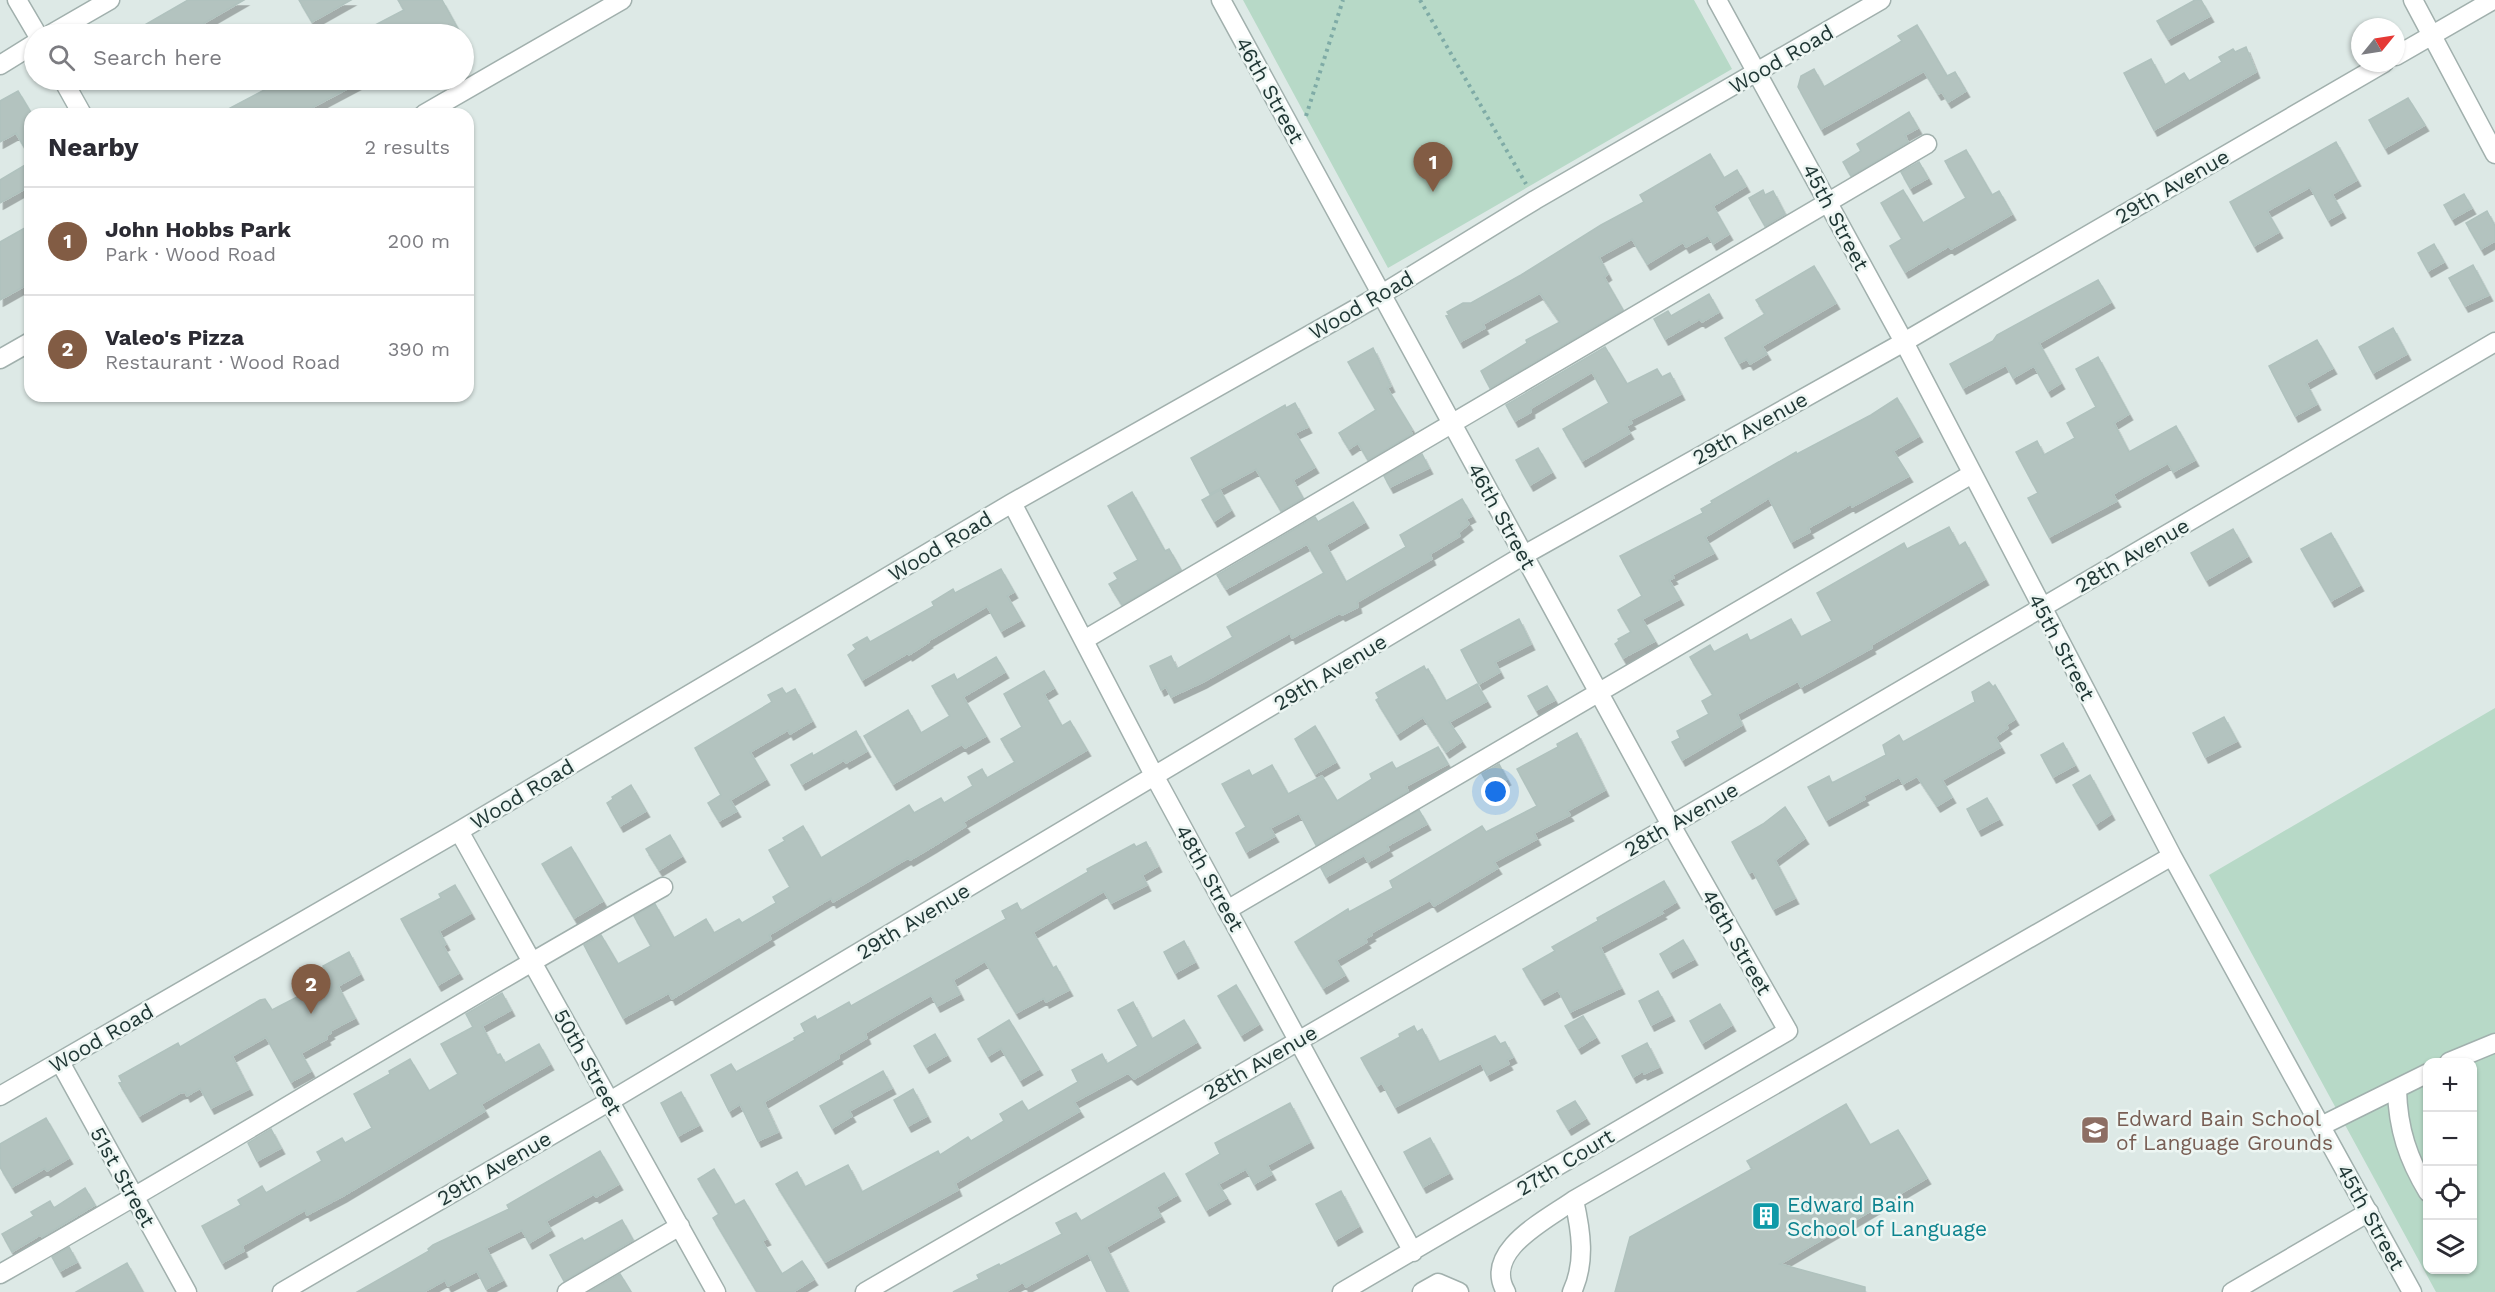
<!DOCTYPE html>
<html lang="en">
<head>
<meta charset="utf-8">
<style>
  :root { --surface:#fff; --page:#f7f7f7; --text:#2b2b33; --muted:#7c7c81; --line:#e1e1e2; --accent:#825c44 }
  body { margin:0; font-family:"Work Sans",sans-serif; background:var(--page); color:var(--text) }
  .controls { position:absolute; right:18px; bottom:18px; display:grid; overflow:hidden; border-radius:12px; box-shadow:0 2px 4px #0004 }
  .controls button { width:54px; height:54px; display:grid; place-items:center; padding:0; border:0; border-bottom:2px solid var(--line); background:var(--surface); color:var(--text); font:30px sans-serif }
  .compass { position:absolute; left:2351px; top:18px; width:54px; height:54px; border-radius:50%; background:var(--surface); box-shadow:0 2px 4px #0004; rotate:60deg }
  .you { position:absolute; left:1496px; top:792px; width:21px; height:21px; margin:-15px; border:4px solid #fff; border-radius:50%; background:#1a73e8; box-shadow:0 0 0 9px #1a73e833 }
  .badge { display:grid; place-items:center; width:39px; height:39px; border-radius:50%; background:var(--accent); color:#fff; font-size:20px; font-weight:700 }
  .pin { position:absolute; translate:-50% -50px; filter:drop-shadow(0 2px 3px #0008) }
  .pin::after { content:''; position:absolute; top:32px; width:21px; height:18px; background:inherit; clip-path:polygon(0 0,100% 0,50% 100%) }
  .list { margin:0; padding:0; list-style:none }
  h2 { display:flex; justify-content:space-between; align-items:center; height:78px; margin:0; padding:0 24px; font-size:26px }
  h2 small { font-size:20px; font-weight:400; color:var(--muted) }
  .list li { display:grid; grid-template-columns:39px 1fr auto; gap:18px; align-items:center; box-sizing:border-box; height:108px; padding:0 24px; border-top:2px solid var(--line) }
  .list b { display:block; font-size:22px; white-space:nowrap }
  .list p { margin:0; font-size:20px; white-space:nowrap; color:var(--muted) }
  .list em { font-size:20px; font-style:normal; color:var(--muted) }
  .icon { flex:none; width:33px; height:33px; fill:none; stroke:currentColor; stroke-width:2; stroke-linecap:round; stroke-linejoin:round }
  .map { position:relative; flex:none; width:2495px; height:1292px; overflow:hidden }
  .search { position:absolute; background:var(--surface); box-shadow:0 2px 4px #0004; left:24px; top:24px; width:450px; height:66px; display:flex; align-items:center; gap:15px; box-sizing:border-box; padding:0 21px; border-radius:33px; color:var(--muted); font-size:22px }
  .panel { position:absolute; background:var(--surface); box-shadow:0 2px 4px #0004; left:24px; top:108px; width:450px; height:294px; border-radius:18px }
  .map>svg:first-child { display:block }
</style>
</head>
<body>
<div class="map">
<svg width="2495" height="1292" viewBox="0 0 2495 1292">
  <defs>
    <filter id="shadow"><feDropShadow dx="3.5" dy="6" stdDeviation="0" flood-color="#0004"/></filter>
  </defs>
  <rect width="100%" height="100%" fill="#dde9e6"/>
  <path fill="#b7d9c7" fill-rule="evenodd" d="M1243,0h451l38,69 -344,199z
    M2495,708v584h-59l-227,-417zM2428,1062h44v208h-44z"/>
  <path fill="#b3c3bf" stroke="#b0c2be" stroke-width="1.5" filter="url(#shadow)" d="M188,0h56l-40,23 6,11h-81z
    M299,0h52l-39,22z
    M398,0h44l16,29 -10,5h-90l46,-24z
    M2195,0h6l9,16 -42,23 -11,-18z
    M1917,25l30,51 8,-4 11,19 -18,11 -6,-10 -4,2 -14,-23 -103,58 -23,-42 3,-11 13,-7 10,18 78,-46 -4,-5z
    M2246,47l10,25 -102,58 -30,-57 27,-14 14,26 19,-12 5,8 33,-19 -3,-5 14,-8 2,3z
    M283,80h81l-51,27 4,7h-98z
    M18,91l12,20v46l-14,-24 -16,9v-41z
    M2408,98l17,27 -40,23 -16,-28z
    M1909,112l9,16 -13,7 3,7 -57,34 -8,-14 18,-11 -4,-7z
    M2336,142l21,38 -25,14 10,18 -14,8 -18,-33 -43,24 12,21 -25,14 -24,-44z
    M1966,150l26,45 7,-4 13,23 -61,35 -2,-3 -44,26 -15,-26 12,-7 -21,-36 22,-13 20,33 43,-25 -21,-37z
    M1710,154l14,24 13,-8 9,16 -33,20 16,28 -16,10 -5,-9 -22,12 -3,-5 -36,22 -15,-25 -33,18 9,17 -4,3 19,33 -133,78 -9,-17 46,-28 -1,-3 34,-18 -20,-29 -57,31 2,4 -25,14 -14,-26 3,-1 -2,-3 16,-9h8l50,-28 80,-50 43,-23 -4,-7z
    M30,162v24l-30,17v-23z
    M1919,162l9,16 -18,10 -9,-16z
    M1763,190l2,5 8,-4 12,23 -20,12 -16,-28z
    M2464,194l8,14 -20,11 -8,-14z
    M2487,211l8,15v15l-14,8 -15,-26z
    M30,225v58l-30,17v-58z
    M2434,244l10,18 -16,9 -10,-18z
    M2473,265l16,30 -24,11 -16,-28z
    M1814,266l22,37 -74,43 5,8 -17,10 -3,-5 -8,4 -14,-25 40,-24 -9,-14z
    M2098,280l13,22 -72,41 22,40 -13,8 -14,-25 -21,12 -7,-13 -43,23 -13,-24 43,-23 4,-6z
    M1709,294l10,18 -17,10 -2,-3 -35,20 -11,-20 14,-8 3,5z
    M2393,328l14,26 -34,19 -14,-26z
    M2317,340l16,28 -27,15 11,21 -22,12 -26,-50z
    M1605,347l22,37 30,-15 5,8 8,-4 11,21 -51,26 2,3 -6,3 4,7 -48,28 -19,-32 46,-26 -17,-31 -61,36v4l-16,9 -9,-16z
    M1373,348l18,38 -4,2 25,41 -1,2 1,3 -44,26 -10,-17 -9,6 -10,-16 37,-23 -28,-48z
    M2098,357l31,57 -15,9 15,29 47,-26 19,34 -22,12 -5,-9 -55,31 4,7 -68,36 -21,-39 10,-5 -22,-41 21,-11 7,14 31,-17 -8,-15 29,-16 -20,-38z
    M1897,398l22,38 -26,15 16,25 -57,31 -1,-3 -43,24 2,4 -19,10 -22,-44 -64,39 9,16 -42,22 2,3 -5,2 11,19 -38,20 13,22 -32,17 -8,-14 4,-3 -1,-2 13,-7 -13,-22 24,-14 -22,-40 83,-43 -2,-4 11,-6 -1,-2 85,-49 1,2 74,-39z
    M1295,403l13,24 -13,6 20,34 -22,13 10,18 -22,13 -25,-42 -46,25 -19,-36 94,-53 1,3z
    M1538,448l14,24 -22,13 -14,-25z
    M1422,454l7,14 -39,19 -6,-11z
    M1220,490l11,20 -17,11 -12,-21z
    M1132,492l33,59 4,-2 12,21 -59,35 -13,-21 9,-5 -4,-6 24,-13 -30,-54z
    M1462,499l10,17 -6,3 3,5 -11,9 2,3 -30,18 2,5 -75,43 1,5 -16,8 -2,-2 -48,25 -2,-5 -87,49 -32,15 -5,-10 -5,3 -11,-24 21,-10 6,13 56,-32 -6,-10 97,-54 -17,-29 -81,45 -9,-14 98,-58 3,5 35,-20 12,20 -39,23 20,37 60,-35 -6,-12z
    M1949,527l10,19 6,-4 20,37 -114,66 1,3 -71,39 -3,-6 -61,33 5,11 -60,35 -10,-18 8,-4 -3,-7 32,-17 -7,-13 11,-6 -23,-38 20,-12 4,7 33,-18 3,7 41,-22 10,18 31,-16 -15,-28 87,-50 3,6z
    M2233,529l15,27 -42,24 -15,-27z
    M2331,533l29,52 -29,16 -30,-52z
    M1001,569l13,23 -7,4 14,24 -20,11 -14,-25 -59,35 1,1 -20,13 -1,-2 -46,27 -14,-25 8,-6 -3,-4 14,-8 3,5 64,-36 -2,-4 21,-13 2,4z
    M1519,619l12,25 -36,18 5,10 -21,12 -18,-34z
    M996,657l9,15 -42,25 23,39 -21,12 -3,-4 -69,40 -29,-48 44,-26 13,23 29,-17 -18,-30 22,-12 3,6z
    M1424,666l2,4 2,-1 18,32 31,-17 10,17 -38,21 13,19 -16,11 -23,-35 -26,17 -21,-34 3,-2 -3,-5z
    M1044,671l10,17 -10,6 18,32 8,-5 17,29 -124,72 3,4 -34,21 -22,13 -2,-2 -75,44 -2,-4 -62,37 2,4 -99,60 -3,-6 -46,25 -39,-73 17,-10 17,29 33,-18 -17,-30 21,-12 19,34 32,-19 8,14 25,-14 3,4 34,-20 -3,-6 17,-10 -21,-37 16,-9 -2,-3 20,-12 18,32 88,-53 5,8 27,-15 3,5 29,-17 -5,-9 14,-8 5,9 28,-16 -14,-23 21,-12 -18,-33z
    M1989,682l4,5 2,-2 20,34 -9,6 2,3 -13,9 6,10 -59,33 10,17 -15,9 -20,-30 -14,8 -4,-7 -36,19 2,3 -39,21 -18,-33 21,-11 3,7 54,-28 -3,-10 16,-10 4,7 72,-40 -3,-10z
    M1547,686l8,14 -19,10 -8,-14z
    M782,688l4,6 9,-5 17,32 -22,13 -2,-4 -38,22 16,27 -36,21 7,11 -18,10 -11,-18 13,-8 -26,-47 77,-46 -4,-7z
    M2224,717l13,24 -32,16 -12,-24z
    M1315,726l21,36 -21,12 -20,-35z
    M856,731l11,20 -21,12 -2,-3 -42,24 -11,-19 21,-12 1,3z
    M1577,733l28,57 -38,21 3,4 -36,18 3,6 -43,23 4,6 -64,38 -4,-6 -59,33 1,2 -7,4 2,3 -31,18 9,15 -22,13 -28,-46 53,-33 1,3 44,-24 -3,-7 92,-55 4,6 51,-26 -20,-37 41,-22 -1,-3z
    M2063,743l12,22 -22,12 -12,-22z
    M1438,747l10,17 -42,22 2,5 -92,54 -17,-32 -29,15 5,8 -29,16 -10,-19 10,-6 -24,-43 27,-14 3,6 20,-11 16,29 34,-18 15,25 35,-22 -2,-5 22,-12 4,7z
    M1499,764l8,15 -17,10 -8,-15z
    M2090,775l21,39 -15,10 -23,-39z
    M631,785l15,26 -26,15 -13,-23 6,-4 -1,-2z
    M1987,798l12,21 -21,11 -11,-21z
    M1785,807l20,31 -30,22 20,38 -22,11 -20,-38 -4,2 -17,-31 31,-18z
    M1419,810l8,14 -40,22 2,4 -21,12 -4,-7 -38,22 -5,-9z
    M670,835l12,21 -23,14 -13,-21z
    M1146,842l12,24 -16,9 5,10 -36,18 -7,-12 -71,41 20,36 3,-2 13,24 -23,12 -2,-4 -28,15 -31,-52 -32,19 7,14 -23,12 -6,-11 -66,38 2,5 -29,17 1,3 -75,44 14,30 -20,9 -18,-37 -11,7 -18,-36 20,-11 5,8 59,-32 -1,-2 11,-6 -4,-8 14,-8 2,4 32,-18 2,4 155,-87 -4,-8 15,-8 4,8 67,-39 -1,-3 47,-25 2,3z
    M571,847l32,54 -29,17 -32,-54z
    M1664,881l12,21 -15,9 2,2 -63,34 21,41 -51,24 -12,-22 -17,9 -18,-30 32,-18 -3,-4 46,-26 -1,-3z
    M455,885l16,28 -32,18 7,13 -3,2 16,27 -21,12 -37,-66 40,-21 -2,-4z
    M1683,940l11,19 -24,13 -10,-18z
    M1184,941l11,21 -20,11 -11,-21z
    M349,952l11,22 -22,12 17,32 -25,13 1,2 -5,3 1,3 -26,14 10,18 -20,11 -25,-45 -34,19 17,33 -38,19 -11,-20 -13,8 -2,-4 -5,1 -41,23 -20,-33 3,-1 -3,-6 59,-33 2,4 80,-47 5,-1 7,11 58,-30 -7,-14z
    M1236,985l23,39 -18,11 -23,-39z
    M1658,991l13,24 -20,10 -12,-24z
    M502,993l9,17 -29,16 15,29 3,-1 5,9 34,-19 11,20 -69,40 4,7 -142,85 -36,19 -2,-5 -63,36 2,5 -22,12 -20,-37 39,-21 -3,-5 24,-14 4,7 56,-32 -5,-9 25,-14 3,5 27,-15 -18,-34 36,-20 -1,-3 21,-12 19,32 29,-17 -17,-30 32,-17 -7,-13z
    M1133,1002l19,37 32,-19 13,22 -63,37 -6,-6 -54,29 6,9 -125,72 3,7 -133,72 -49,-78 21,-12 8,15 43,-22 14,27 76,-41 2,4 28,-18 3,4 33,-20 -4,-7 22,-13 6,10 50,-29 -6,-12 30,-16 5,10 31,-18 -20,-36z
    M1720,1004l12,21 -30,18 -12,-22z
    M1583,1016l13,21 -18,11 -13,-22z
    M1009,1020l30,49 -19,11 -19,-32 -13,8 -10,-17z
    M1414,1026l3,6 5,-3 17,33 56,-26 5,8 5,-2 8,15 -6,3 2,4 -22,11 -6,-12 -86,44 -13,-24 -5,3 -16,-28 39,-21 -1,-3z
    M935,1034l12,21 -21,12 -12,-21z
    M1647,1043l12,24 -15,7 -1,-3 -10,6 -11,-21z
    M883,1071l9,17 -43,23 3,5 -20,12 -12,-22z
    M913,1089l14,27 -19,10 -14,-26z
    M681,1092l18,33 -21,11 -17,-33z
    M1575,1101l11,17 -18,11 -11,-18z
    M1290,1103l20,39 -43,23 5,9 -18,10 -8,-15 -28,15 9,14 -21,12 -20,-36 34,-20 -5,-11z
    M1846,1104l24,41 28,-15 29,48 -147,86 85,23v5h-250l15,-55 122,-68 -5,-8z
    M46,1118l23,40 -22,13 -2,-3 -33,19 -12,-20v-23z
    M271,1129l10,19 -24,13 -9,-18z
    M1430,1138l19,35 -26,14 -19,-35z
    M600,1151l19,33 -23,13 -2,-3 -48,27 5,9 -22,13 -7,-13 -36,18 17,32 -17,9 -9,-18 -29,15 -3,-6 -21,12h-67l72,-41 -1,-2 5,-4 76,-36 -2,-4z
    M714,1169l21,36 9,-5 23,39 -5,2 20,33 20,-13 12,18 -21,13h-36l-44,-74 6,-4 -21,-35z
    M1164,1173l13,22 -21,12 5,9 -55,31 22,45h-21l-19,-39 -62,34 -3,-5 -18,10h-52l26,-13 -2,-4 22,-11 1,2 62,-32 -6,-11 20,-10 5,8z
    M85,1188l10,17 -53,32 -2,-2 -28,17 -10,-18 32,-18 -3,-4 19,-11 4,7z
    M1341,1191l18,35 -24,14 -19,-36z
    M622,1220l11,20 -69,41 -14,-26 32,-17 2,3z
    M69,1247l8,15 -17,9 -8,-14z
    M127,1263l16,29h-67z
    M620,1274l11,18h-42z"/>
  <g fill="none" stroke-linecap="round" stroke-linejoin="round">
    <g stroke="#a1b0ad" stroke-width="21">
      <path id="minor" d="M17,0l20,34
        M1221,0l450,825 117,206 -446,261
        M1717,0l187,342 268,514 240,436
        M2413,0l82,154
        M51,34l59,-34
        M2396,56l97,-56
        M0,65l34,-21
        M63,80l19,34
        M424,114l198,-114
        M0,359l30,-17
        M1012,503l143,274 258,475
        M1084,640l843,-496
        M459,831l257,461
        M1227,910l745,-436
        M60,1062l127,230
        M2449,1062l46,-19
        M2397,1090c1,39 11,69 31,102
        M0,1096l459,-265 553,-328 370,-209 153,-94 346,-200
        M2321,1126l107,-53
        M0,1274c223,-126 440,-262 663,-387
        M282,1292l328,-191 914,-546 380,-213 480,-279
        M567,1292l113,-66
        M865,1292l806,-467 824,-483
        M1422,1292l16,-9 21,9
        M1506,1292c-24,-41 40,-72 68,-92l598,-344
        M1572,1292c14,-30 9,-61 2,-92
        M2232,1292l137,-80"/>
    </g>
    <path stroke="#7faba6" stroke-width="4" stroke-dasharray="3 4.5" stroke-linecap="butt" d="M1420,0l106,184
      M1306,116l37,-116"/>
    <use href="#minor" stroke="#fff" stroke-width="18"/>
  </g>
  <defs>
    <g id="school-square" transform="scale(1.5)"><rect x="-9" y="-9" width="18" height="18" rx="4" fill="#8d6e63" stroke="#edf6f3"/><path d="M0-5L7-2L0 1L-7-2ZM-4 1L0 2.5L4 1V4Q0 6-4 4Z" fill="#fff"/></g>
    <g id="building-square" transform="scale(1.5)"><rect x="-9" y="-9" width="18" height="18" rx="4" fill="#0f9aa8" stroke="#edf6f3"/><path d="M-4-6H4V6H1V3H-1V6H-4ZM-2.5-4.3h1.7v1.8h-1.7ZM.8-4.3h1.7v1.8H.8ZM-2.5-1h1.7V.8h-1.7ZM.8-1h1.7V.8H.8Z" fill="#fff"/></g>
  </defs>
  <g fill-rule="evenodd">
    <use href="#school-square" x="2095" y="1130"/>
    <use href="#building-square" x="1766" y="1216"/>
  </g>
  <g text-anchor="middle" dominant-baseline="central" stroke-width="5" stroke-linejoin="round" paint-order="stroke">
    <g font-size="21" fill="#203735" stroke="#edf6f3">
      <text transform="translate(1781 59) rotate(-30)">Wood Road</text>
      <text transform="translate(1270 90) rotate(61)">46th Street</text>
      <text transform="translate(2172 186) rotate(-30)">29th Avenue</text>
      <text transform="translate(1836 217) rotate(62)">45th Street</text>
      <text transform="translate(1361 305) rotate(-30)">Wood Road</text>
      <text transform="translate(1750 428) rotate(-29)">29th Avenue</text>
      <text transform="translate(1502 516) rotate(61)">46th Street</text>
      <text transform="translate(940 546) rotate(-31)">Wood Road</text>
      <text transform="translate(2132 555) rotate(-30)">28th Avenue</text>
      <text transform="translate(2062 647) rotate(62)">45th Street</text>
      <text transform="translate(1330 672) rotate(-31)">29th Avenue</text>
      <text transform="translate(522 794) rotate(-31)">Wood Road</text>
      <text transform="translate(1681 819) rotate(-30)">28th Avenue</text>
      <text transform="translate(1210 878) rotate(61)">48th Street</text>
      <text transform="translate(913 921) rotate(-31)">29th Avenue</text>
      <text transform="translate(1737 942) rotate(60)">46th Street</text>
      <text transform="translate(101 1038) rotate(-30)">Wood Road</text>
      <text transform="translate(588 1062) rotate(61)">50th Street</text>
      <text transform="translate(1260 1062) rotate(-30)">28th Avenue</text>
      <text transform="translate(1565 1162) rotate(-31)">27th Court</text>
      <text transform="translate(494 1168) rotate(-30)">29th Avenue</text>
      <text transform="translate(123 1177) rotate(61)">51st Street</text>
      <text transform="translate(2371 1217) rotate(61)">45th Street</text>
    </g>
    <g font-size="21" fill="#785e54" stroke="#edf6f3" text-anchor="start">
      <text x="2116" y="1118">Edward Bain School<tspan x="2116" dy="24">of Language Grounds</tspan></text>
    </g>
    <g font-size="21" fill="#0d838f" stroke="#edf6f3" text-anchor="start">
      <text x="1787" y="1204">Edward Bain<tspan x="1787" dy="24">School of Language</tspan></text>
    </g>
  </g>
</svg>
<div class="controls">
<button>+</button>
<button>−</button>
<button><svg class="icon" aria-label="locate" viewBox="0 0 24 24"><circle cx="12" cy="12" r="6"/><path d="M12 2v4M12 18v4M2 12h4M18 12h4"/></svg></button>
<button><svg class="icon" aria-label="layers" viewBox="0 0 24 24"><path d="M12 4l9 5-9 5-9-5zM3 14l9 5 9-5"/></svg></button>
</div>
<svg class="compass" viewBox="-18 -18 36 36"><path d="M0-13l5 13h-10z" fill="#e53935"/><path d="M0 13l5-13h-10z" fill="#7c7c81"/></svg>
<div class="you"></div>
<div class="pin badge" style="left:1433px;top:192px">1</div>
<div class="pin badge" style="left:311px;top:1014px">2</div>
<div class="search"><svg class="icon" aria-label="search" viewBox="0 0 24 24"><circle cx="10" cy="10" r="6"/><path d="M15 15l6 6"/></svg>Search here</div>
<section class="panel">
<h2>Nearby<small>2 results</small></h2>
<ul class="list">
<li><span class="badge">1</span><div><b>John Hobbs Park</b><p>Park · Wood Road</p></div><em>200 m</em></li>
<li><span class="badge">2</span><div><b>Valeo's Pizza</b><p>Restaurant · Wood Road</p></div><em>390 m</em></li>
</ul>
</section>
</div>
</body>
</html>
